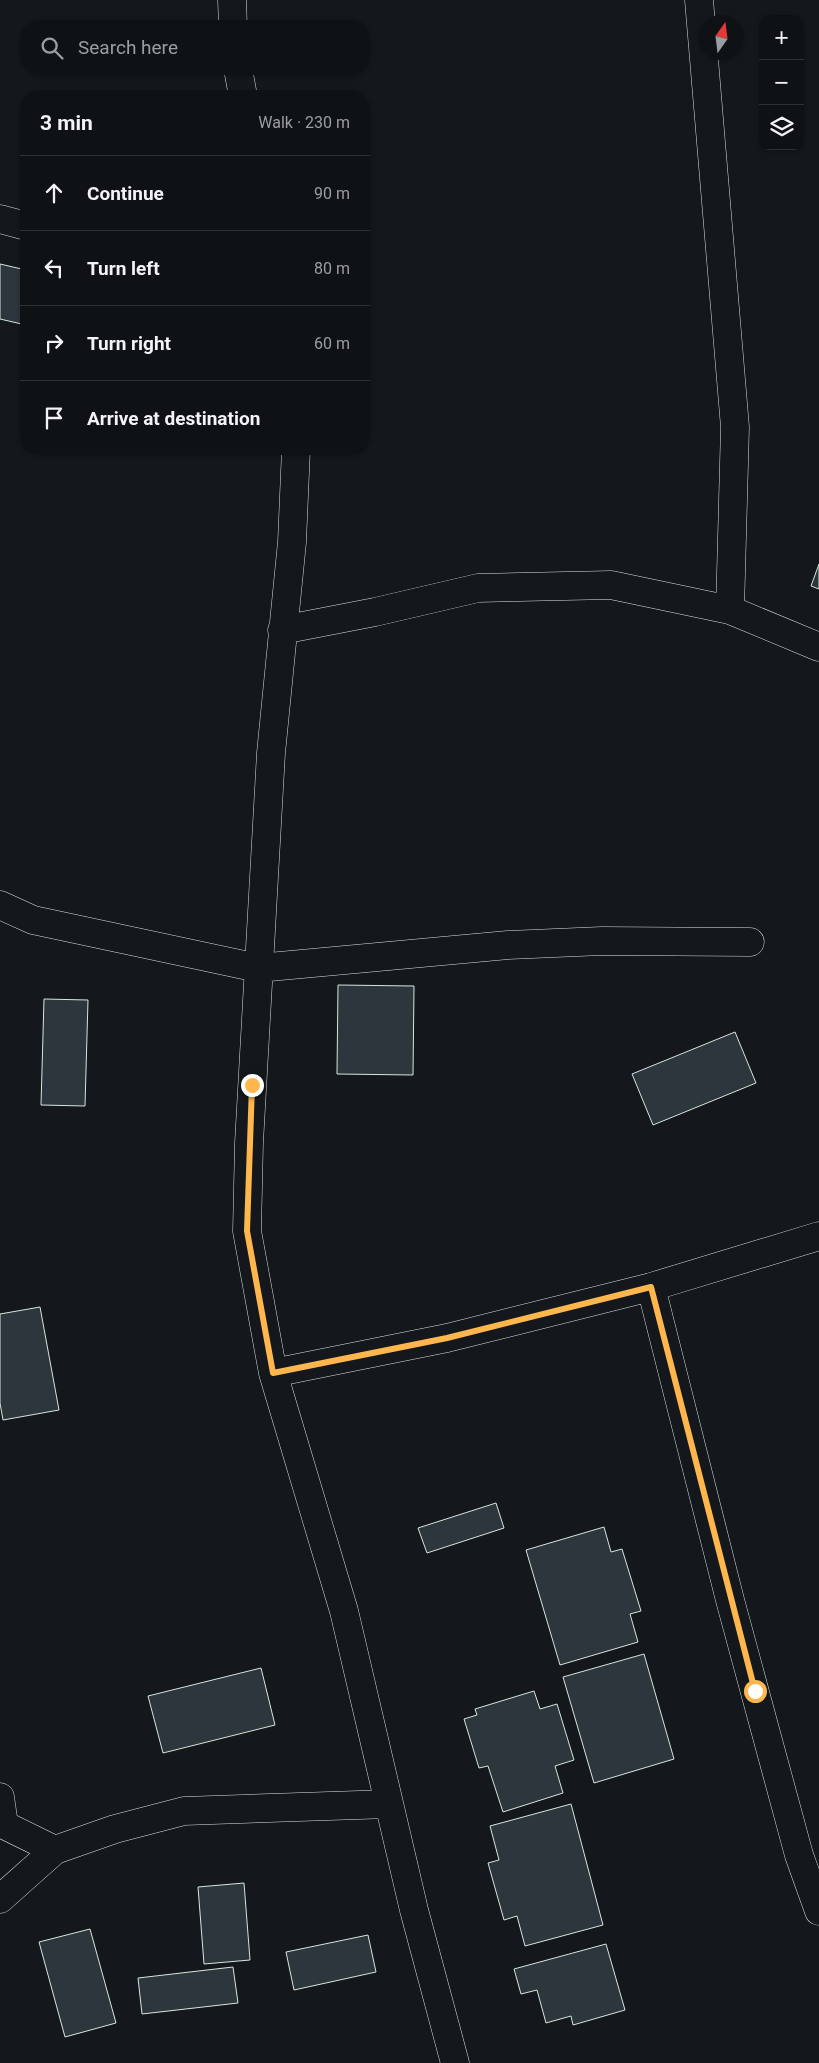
<!DOCTYPE html>
<html lang="en">
<head>
<meta charset="utf-8">
<style>
  :root { --surface:#0f1215; --page:#1d2022; --text:#f1f3f6; --muted:#9b9ea0; --line:#2f3234 }
  body { margin:0; font-family:Roboto,sans-serif; background:var(--page); color:var(--text) }
  .controls { position:absolute; right:15px; top:15px; display:grid; overflow:hidden; border-radius:10px; box-shadow:0 1px 4px #0004 }
  .controls button { width:45px; height:45px; display:grid; place-items:center; padding:0; border:0; border-bottom:1px solid var(--line); background:var(--surface); color:var(--text); font:25px sans-serif }
  .compass { position:absolute; left:699px; top:15px; width:45px; height:45px; border-radius:50%; background:var(--surface); box-shadow:0 1px 4px #0004; rotate:14deg }
  .stop { position:absolute; width:15px; height:15px; margin:-11px; border:4px solid #ffb74d; border-radius:50%; background:#fff }
  .stop.end { background:#ffb74d; border-color:#fff; box-shadow:0 1px 5px #0008 }
  .list { margin:0; padding:0; list-style:none }
  h2 { display:flex; justify-content:space-between; align-items:center; height:65px; margin:0; padding:0 20px; font-size:21px }
  h2 small { font-size:16px; font-weight:400; color:var(--muted) }
  .list li { display:grid; grid-template-columns:32px 1fr auto; gap:15px; align-items:center; box-sizing:border-box; height:75px; padding:0 20px; border-top:1px solid var(--line) }
  .list b { display:block; font-size:19px; white-space:nowrap }
  .list em { font-size:16px; font-style:normal; color:var(--muted) }
  .icon { flex:none; width:28px; height:28px; fill:none; stroke:currentColor; stroke-width:2; stroke-linecap:round; stroke-linejoin:round }
  .map { position:relative; flex:none; width:819px; height:2063px; overflow:hidden }
  .search { position:absolute; background:var(--surface); box-shadow:0 1px 4px #0004; left:20px; top:20px; width:350px; height:55px; display:flex; align-items:center; gap:12px; box-sizing:border-box; padding:0 18px; border-radius:20px; color:var(--muted); font-size:19px }
  .panel { position:absolute; background:var(--surface); box-shadow:0 1px 4px #0004; left:20px; top:90px; width:350px; height:365px; border-radius:20px }
  .map>svg:first-child { display:block }
</style>
</head>
<body>
<div class="map">
<svg width="819" height="2063" viewBox="0 0 819 2063">
  <rect width="100%" height="100%" fill="#14181c"/>
  <path fill="#2c363c" stroke="#d8e6dc" d="M0,264l26,6v55l-26,-6z
    M819,564v25l-8,-3z
    M338,985l76,1 -1,89 -76,-1z
    M44,999l44,1 -3,106 -44,-1z
    M735,1032l21,51 -103,42 -21,-51z
    M40,1307l19,103 -56,10 -3,-17v-89z
    M496,1503l8,25 -77,25 -9,-25z
    M604,1527l7,25 11,-3 19,62 -11,3 8,28 -78,23 -34,-115z
    M644,1654l30,105 -80,24 -31,-106z
    M261,1668l14,57 -112,28 -15,-57z
    M534,1691l6,18 17,-5 17,56 -19,6 8,27 -60,19 -15,-46 -9,2 -15,-49 13,-4 -2,-6z
    M571,1804l32,121 -78,21 -8,-30 -13,4 -16,-57 11,-3 -9,-34z
    M244,1883l6,77 -46,4 -6,-77z
    M90,1929l26,94 -51,14 -26,-95z
    M368,1935l8,37 -82,18 -8,-38z
    M606,1944l19,66 -52,15 -2,-9 -25,7 -9,-33 -16,4 -7,-25z
    M233,1967l5,36 -96,11 -4,-36z"/>
  <g fill="none" stroke-linecap="round" stroke-linejoin="round">
    <g stroke="#d8e6dc" stroke-width="29">
      <path id="street" d="M232,0l1,26
        M699,0l36,427 -5,183
        M238,69l5,27
        M0,219l26,7
        M296,449l-4,93 -21,211 -22,390 -2,88 26,142 71,238 70,299 41,153
        M282,630l93,-18 103,-24 133,-3 119,25 89,37
        M0,905l33,15 225,48 250,-23 94,-4 148,1
        M651,1287l79,313 69,255 20,56
        M273,1373l174,-35 204,-51 168,-51
        M0,1797l4,28
        M0,1823l55,27
        M0,1899l55,-49 60,-21 69,-18 205,-7"/>
    </g>
    <use href="#street" stroke="#14181c" stroke-width="28"/>
  </g>
  <g fill="none" stroke-linecap="round" stroke-linejoin="round">
    <path stroke="#ffb74d" stroke-width="6" d="M252,1085l-5,146 26,142 174,-35 204,-51 104,404"/>
  </g>
</svg>
<div class="controls">
<button>+</button>
<button>−</button>
<button><svg class="icon" aria-label="layers" viewBox="0 0 24 24"><path d="M12 4l9 5-9 5-9-5zM3 14l9 5 9-5"/></svg></button>
</div>
<svg class="compass" viewBox="-18 -18 36 36"><path d="M0-13l5 13h-10z" fill="#e53935"/><path d="M0 13l5-13h-10z" fill="#9b9ea0"/></svg>
<div class="stop" style="left:755px;top:1691px"></div>
<div class="stop end" style="left:252px;top:1085px"></div>
<div class="search"><svg class="icon" aria-label="search" viewBox="0 0 24 24"><circle cx="10" cy="10" r="6"/><path d="M15 15l6 6"/></svg>Search here</div>
<section class="panel">
<h2>3 min<small>Walk · 230 m</small></h2>
<ul class="list">
<li><svg class="icon" aria-label="ahead" viewBox="0 0 24 24"><path d="M12 20V5M6 11l6-6 6 6"/></svg><div><b>Continue</b></div><em>90 m</em></li>
<li><svg class="icon" aria-label="left" viewBox="0 0 24 24"><path d="M17 20v-9H6M10 6l-5 5 5 5"/></svg><div><b>Turn left</b></div><em>80 m</em></li>
<li><svg class="icon" aria-label="right" viewBox="0 0 24 24"><path d="M7 20v-9h11M14 6l5 5-5 5"/></svg><div><b>Turn right</b></div><em>60 m</em></li>
<li><svg class="icon" aria-label="arrive" viewBox="0 0 24 24"><path d="M6 21V4h12l-3 4 3 4H6"/></svg><div><b>Arrive at destination</b></div></li>
</ul>
</section>
</div>
</body>
</html>
